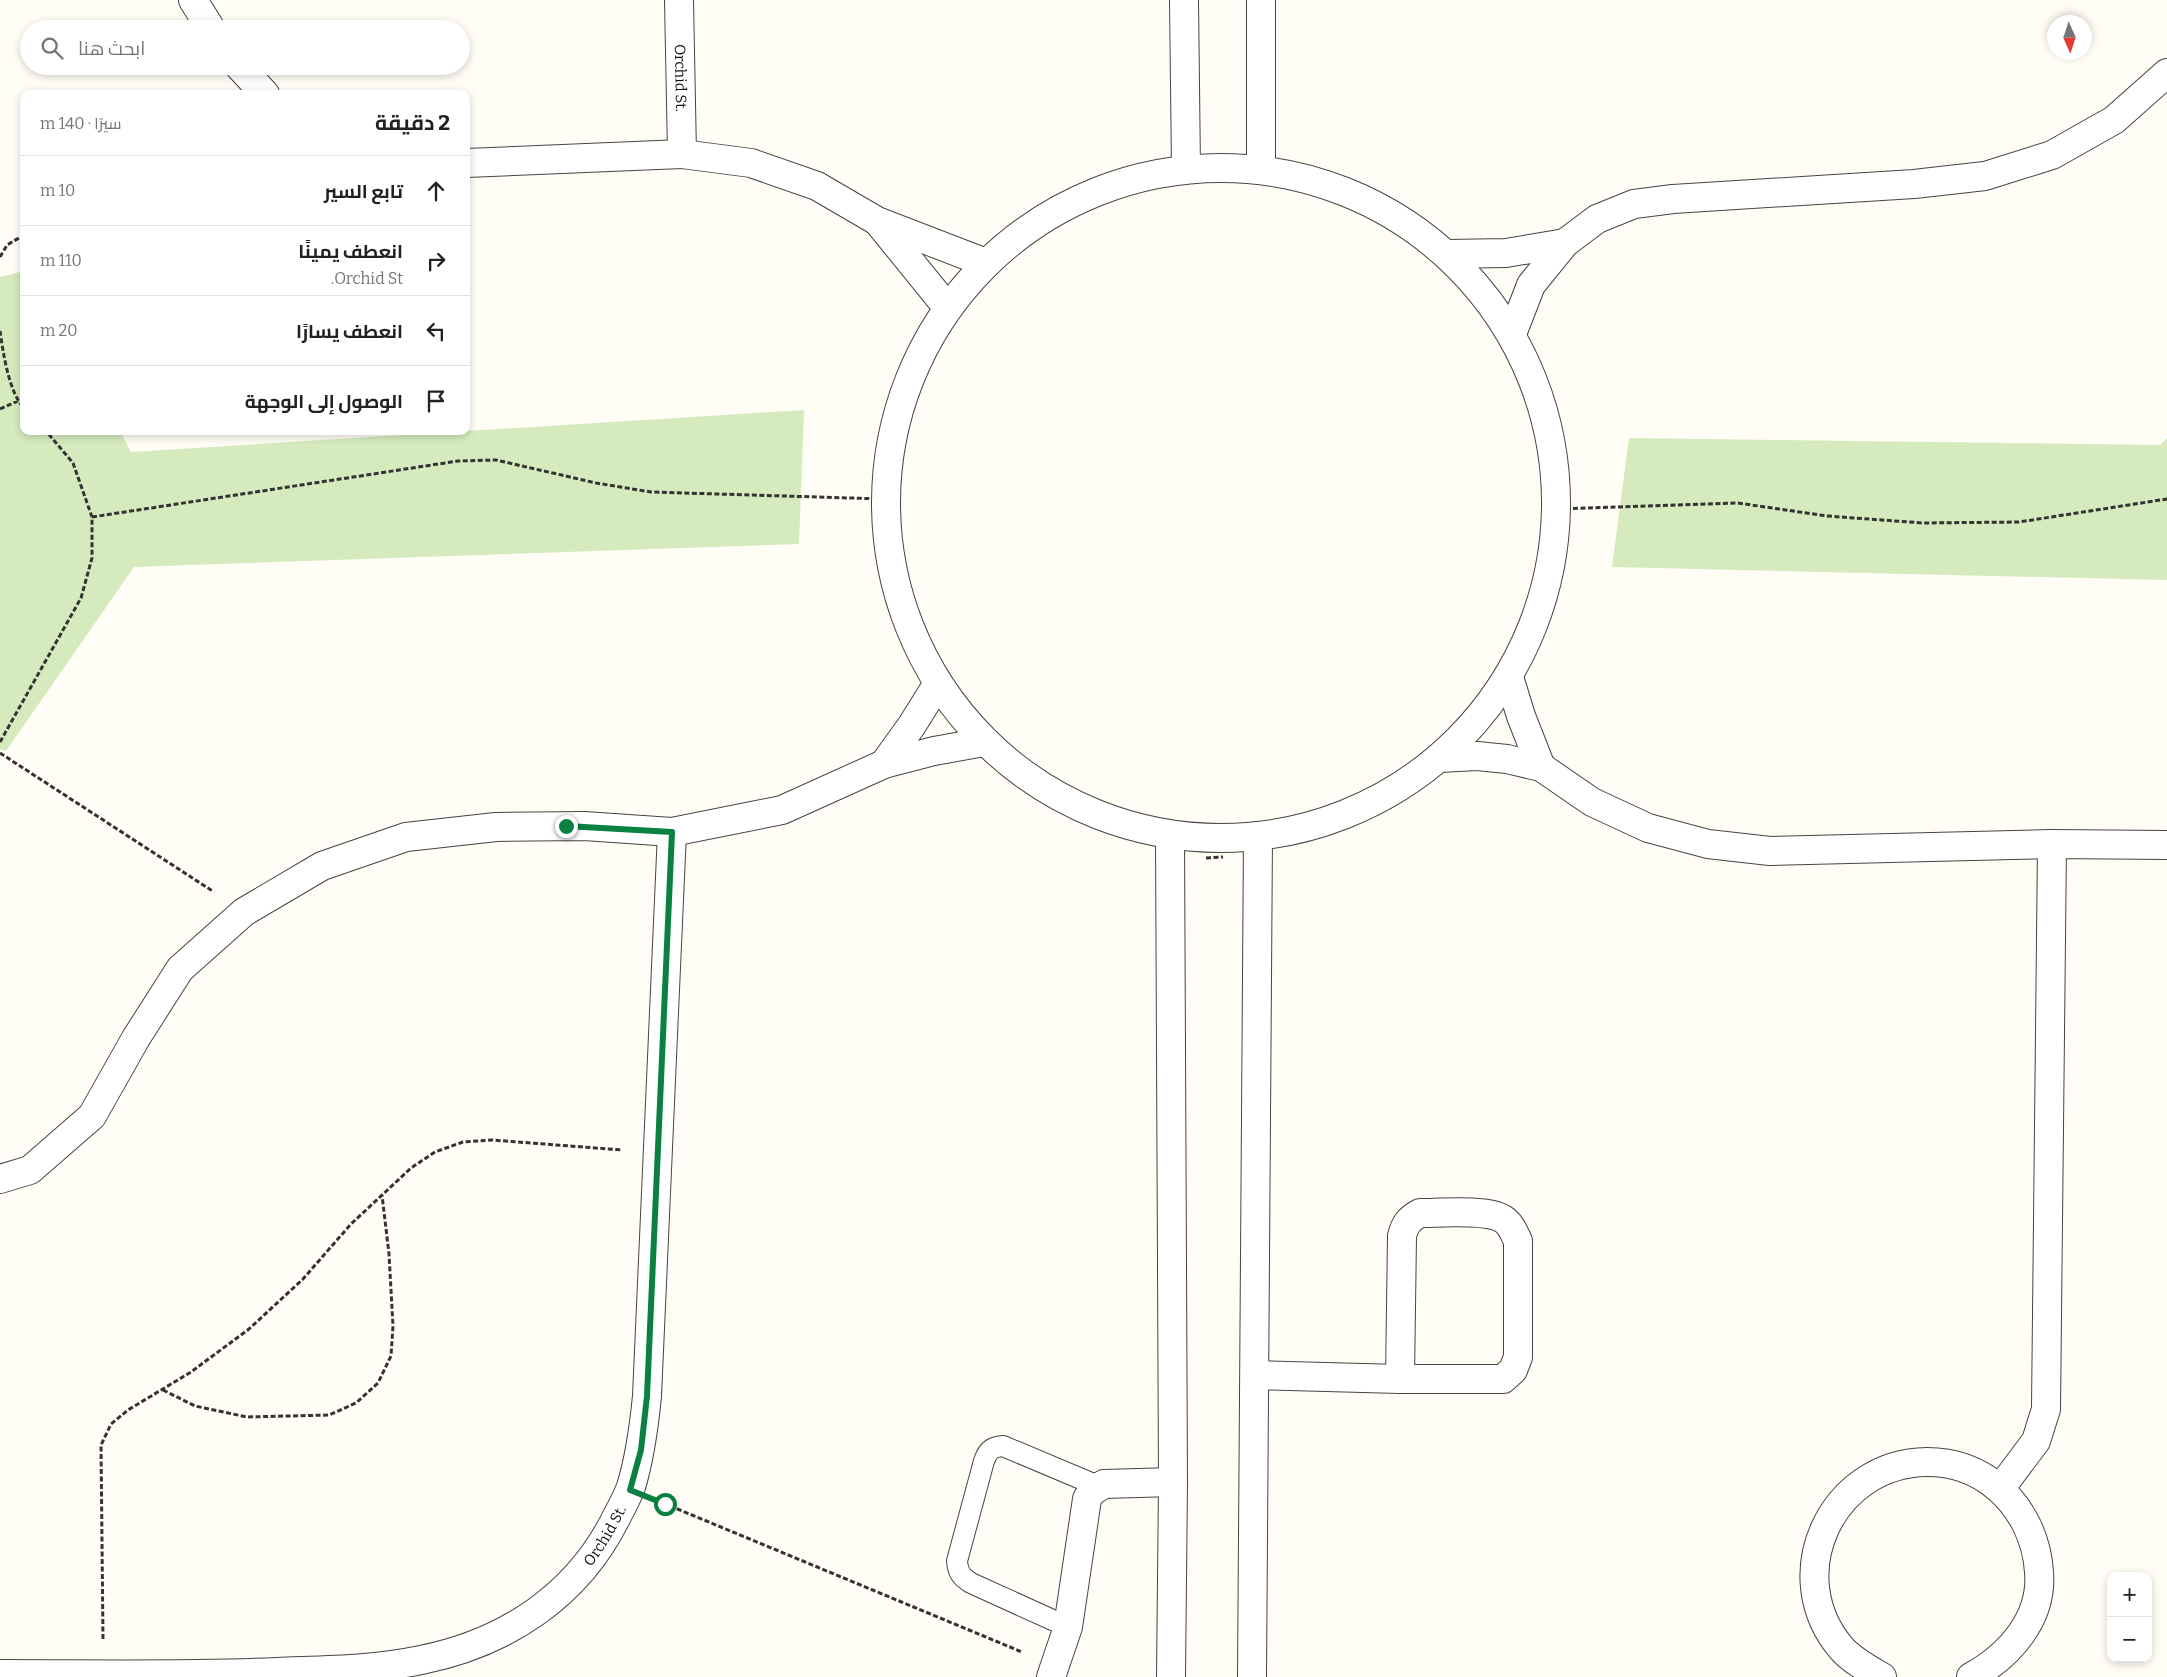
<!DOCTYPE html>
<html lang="ar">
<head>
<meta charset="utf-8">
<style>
  :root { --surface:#fff; --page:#f2f2f2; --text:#202124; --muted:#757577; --line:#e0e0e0 }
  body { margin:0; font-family:Bitter,Cairo,serif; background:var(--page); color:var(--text); direction:rtl }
  .controls { position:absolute; right:15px; bottom:15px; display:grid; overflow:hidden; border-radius:10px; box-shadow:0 2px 8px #0003 }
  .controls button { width:45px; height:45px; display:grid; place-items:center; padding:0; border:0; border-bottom:1px solid var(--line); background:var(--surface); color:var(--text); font:25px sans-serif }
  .compass { position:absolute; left:2047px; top:15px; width:45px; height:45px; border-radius:50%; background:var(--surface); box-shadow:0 2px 8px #0003; rotate:177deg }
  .stop { position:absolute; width:15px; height:15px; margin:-11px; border:4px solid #0b8043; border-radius:50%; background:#fff }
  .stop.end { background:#0b8043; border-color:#fff; box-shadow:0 1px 5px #0008 }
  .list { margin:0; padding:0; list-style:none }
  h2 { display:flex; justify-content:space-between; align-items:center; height:65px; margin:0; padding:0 20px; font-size:21px }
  h2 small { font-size:16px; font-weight:400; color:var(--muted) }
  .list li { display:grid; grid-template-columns:32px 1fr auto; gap:15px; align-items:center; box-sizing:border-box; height:70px; padding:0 20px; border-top:1px solid var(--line) }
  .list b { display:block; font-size:19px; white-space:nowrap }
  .list p { margin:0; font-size:16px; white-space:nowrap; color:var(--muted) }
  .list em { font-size:16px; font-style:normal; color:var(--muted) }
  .icon { flex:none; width:28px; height:28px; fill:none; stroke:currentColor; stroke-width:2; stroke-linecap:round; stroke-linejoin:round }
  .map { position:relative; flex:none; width:2167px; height:1677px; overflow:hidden; direction:ltr }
  .search { position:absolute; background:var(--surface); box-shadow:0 2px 8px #0003; left:20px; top:20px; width:450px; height:55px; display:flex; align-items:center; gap:12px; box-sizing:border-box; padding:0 18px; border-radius:28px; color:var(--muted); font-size:19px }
  .panel { position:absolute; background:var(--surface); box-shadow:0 2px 8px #0003; left:20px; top:90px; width:450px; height:345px; border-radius:10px; direction:rtl }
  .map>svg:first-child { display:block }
</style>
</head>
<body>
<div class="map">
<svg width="2167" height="1677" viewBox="0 0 2167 1677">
  <rect width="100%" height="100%" fill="#fffdf5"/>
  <path fill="#d5ebbd" d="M24,271v160h96l11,21 673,-42 -5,134 -665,23 -128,184 -6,-2v-472z
    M1629,438l531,7 7,-7v142l-555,-13z"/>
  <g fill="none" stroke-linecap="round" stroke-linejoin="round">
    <g stroke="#444" stroke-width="22">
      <path id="service" d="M1068,1627l-97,-44c-10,-6 -13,-11 -14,-22l27,-100c4,-11 8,-14 19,-15l95,40"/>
    </g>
    <g stroke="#444" stroke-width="30">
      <g id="minor">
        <path d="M193,0l18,29"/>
        <path id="s1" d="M679,0l3,154"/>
        <path d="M1184,0l2,169"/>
        <path d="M1261,0v170"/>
        <path d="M239,66l26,28"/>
        <path d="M466,163l216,-9 69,9 66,23 60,35 109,42"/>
        <circle cx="1221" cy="503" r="335"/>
        <path d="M878,222l69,85"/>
        <path d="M1447,254l59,-1 59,-10"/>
        <path d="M1512,334l19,-49 34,-42 32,-24 37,-15 39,-5 241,-15 71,-8 67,-21 62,-35 53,-47"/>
        <path d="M1509,677l12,39 20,51"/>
        <path d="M1440,758l37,-2 30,3 34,8 51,35 56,26 60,16 62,7 282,-7 115,1"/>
        <path d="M884,764l28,-39 25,-40"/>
        <path d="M1170,835l3,647 -2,195"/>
        <path d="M0,1179l30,-9 62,-54 44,-78 44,-69 64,-57 78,-46 84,-29 90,-10 88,-1 88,6 110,-22 102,-46 50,-13 50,-9"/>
        <path d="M1420,1213c20,0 67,-4 83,6 8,5 11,14 15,22v116l-5,13 -10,9h-103l2,-143c3,-12 7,-17 18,-23z"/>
        <path d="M1256,1375l144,4"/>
        <path d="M2000,1489l36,-48 10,-32 6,-565"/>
        <path id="s2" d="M0,1674c92,0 185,2 277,-2 48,-2 97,-2 144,-12 85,-17 157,-64 196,-144 5,-9 10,-19 14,-29 9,-30 13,-60 16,-91l25,-564"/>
        <path d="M1051,1677l17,-50 19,-128 4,-7 13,-8 69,-2"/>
        <path d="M1252,1677l6,-841"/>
        <path d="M1882,1677c-14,-8 -29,-16 -40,-28 -63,-73 -11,-186 85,-187 25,0 50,8 70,25 25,21 40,52 42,85 4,47 -30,84 -68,105"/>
      </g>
    </g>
    <path stroke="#333" stroke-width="3" stroke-dasharray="5 2.5" stroke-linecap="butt" d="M0,257l7,-12 17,-10
      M0,331c3,21 9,62 24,77
      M0,409l18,-8
      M1558,509l180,-6 89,13 96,7 96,-1 148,-23
      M92,517l366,-56 38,-1 100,23 55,9 233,7
      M0,742l81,-144 11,-40v-41l-19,-54 -27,-32
      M0,753l214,139
      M1206,858l17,-1
      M163,1390l32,16 52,11 82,-2 27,-12 22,-20 13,-27 2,-30 -4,-72 -7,-59
      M663,1503l359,149
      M103,1639l-2,-194 10,-21 17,-14 63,-38 58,-43 54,-50 48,-55 60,-56 24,-16 28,-10 29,-2 130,10"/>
    <use href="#service" stroke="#fff" stroke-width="20"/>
    <use href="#minor" stroke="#fff" stroke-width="28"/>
  </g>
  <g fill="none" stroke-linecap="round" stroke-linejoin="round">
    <path stroke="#0b8043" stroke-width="6" d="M566,826l106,6 -25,564 -6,54 -11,40 35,14"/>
  </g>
  <g text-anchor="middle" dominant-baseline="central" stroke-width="5" stroke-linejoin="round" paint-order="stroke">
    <g font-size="15" fill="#111" stroke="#fff">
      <text stroke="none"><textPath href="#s1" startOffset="78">Orchid St.</textPath></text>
      <text stroke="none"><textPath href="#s2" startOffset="651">Orchid St.</textPath></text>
    </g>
  </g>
</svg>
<div class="controls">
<button>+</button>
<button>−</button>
</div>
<svg class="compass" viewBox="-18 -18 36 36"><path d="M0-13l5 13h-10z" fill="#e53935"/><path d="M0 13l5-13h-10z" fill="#757577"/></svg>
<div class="stop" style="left:665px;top:1504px"></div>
<div class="stop end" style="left:566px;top:826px"></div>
<div class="search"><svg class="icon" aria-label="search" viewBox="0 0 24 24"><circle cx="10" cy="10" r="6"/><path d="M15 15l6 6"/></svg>ابحث هنا</div>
<section class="panel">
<h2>2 دقيقة<small>سيرًا · 140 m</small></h2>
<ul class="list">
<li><svg class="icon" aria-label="ahead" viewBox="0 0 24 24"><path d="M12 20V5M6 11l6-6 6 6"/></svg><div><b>تابع السير</b></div><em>10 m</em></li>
<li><svg class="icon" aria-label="right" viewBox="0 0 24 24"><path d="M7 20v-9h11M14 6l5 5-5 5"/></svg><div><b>انعطف يمينًا</b><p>Orchid St.</p></div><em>110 m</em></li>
<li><svg class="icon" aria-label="left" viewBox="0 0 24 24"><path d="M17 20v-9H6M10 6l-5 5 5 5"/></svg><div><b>انعطف يسارًا</b></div><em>20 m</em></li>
<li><svg class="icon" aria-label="arrive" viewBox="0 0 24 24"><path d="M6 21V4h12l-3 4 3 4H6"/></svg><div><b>الوصول إلى الوجهة</b></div></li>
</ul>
</section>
</div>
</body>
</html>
